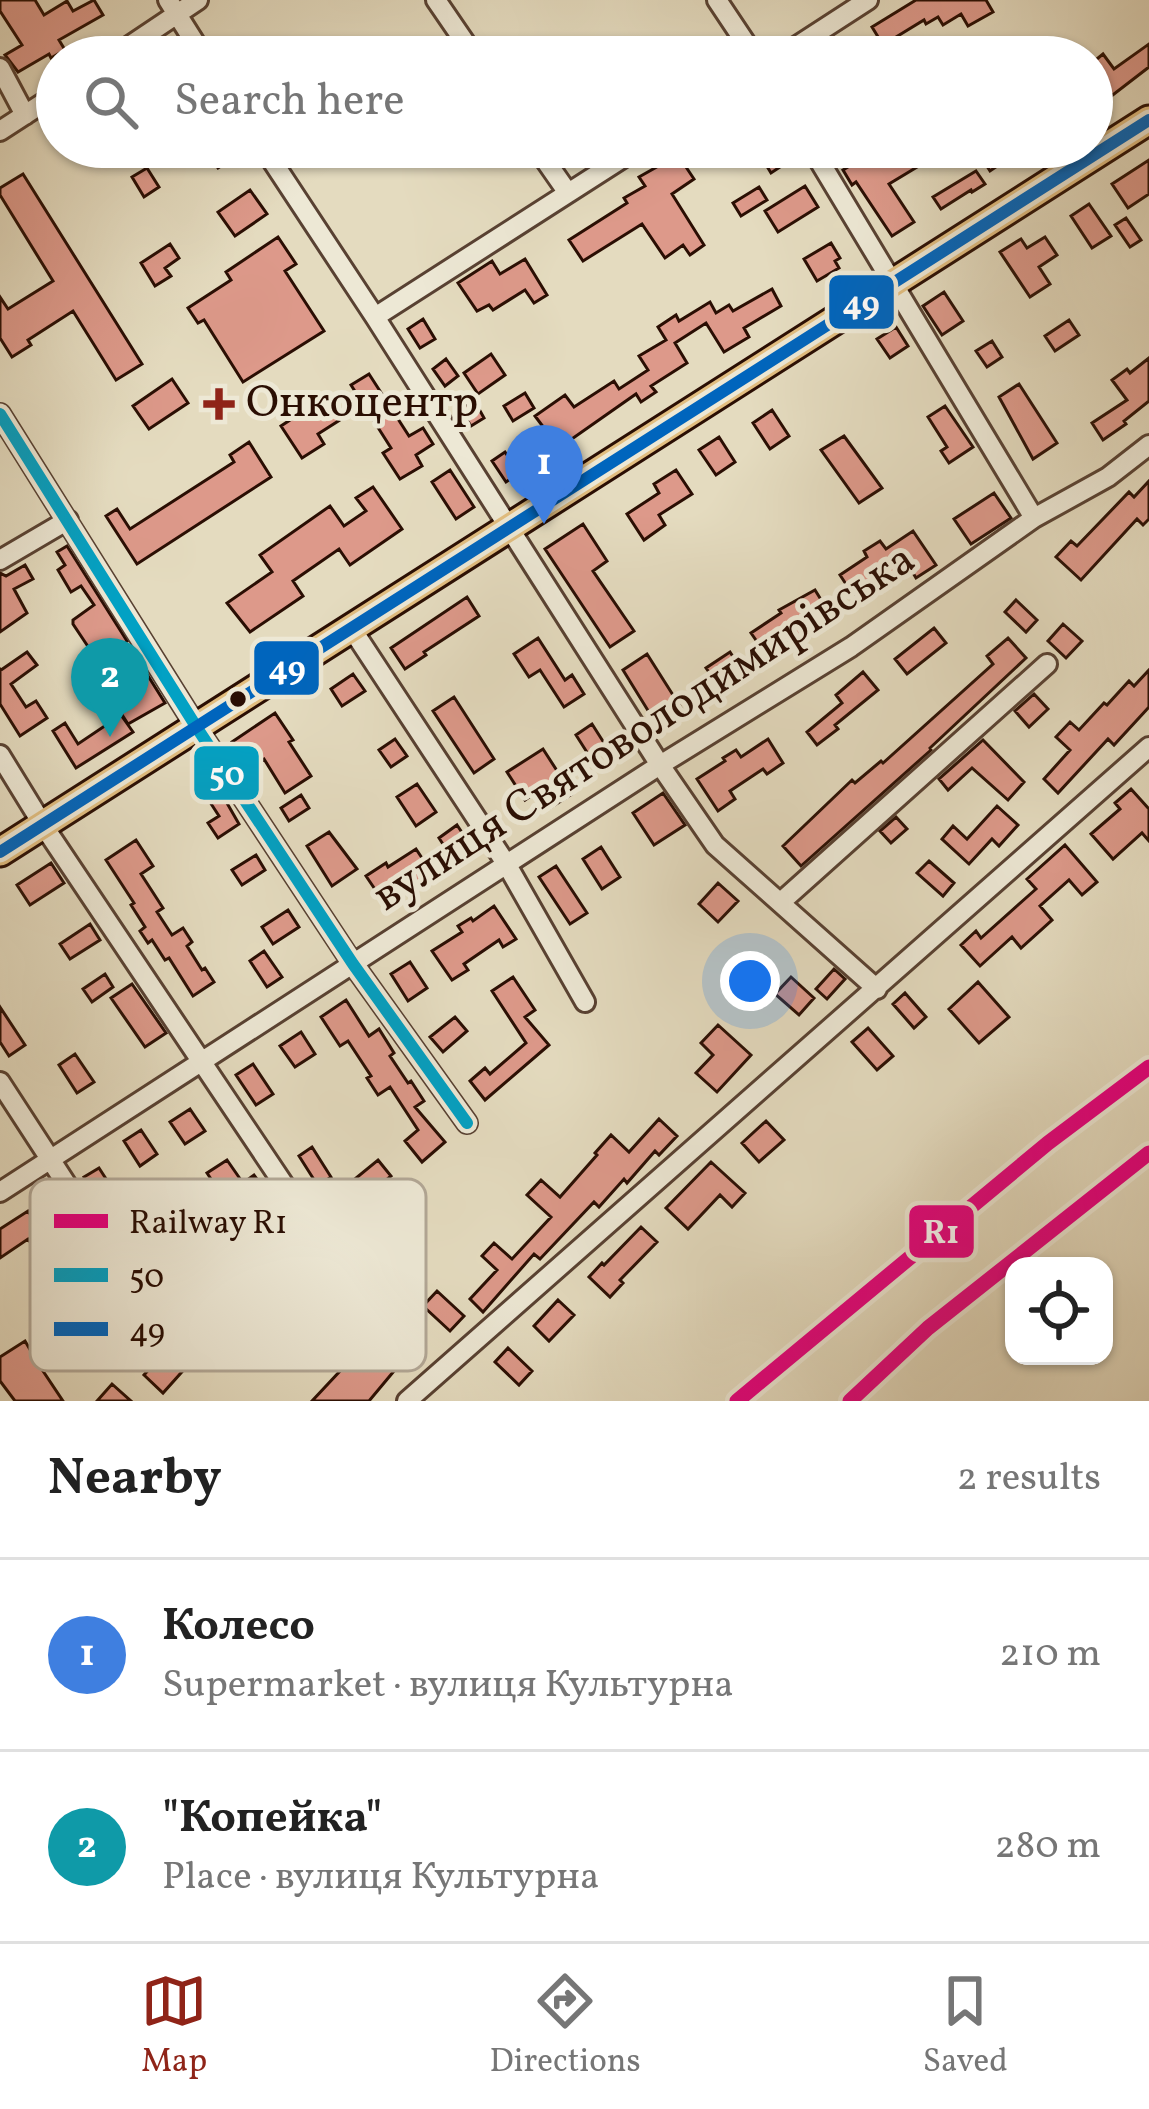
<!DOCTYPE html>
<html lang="en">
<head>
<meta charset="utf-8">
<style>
  :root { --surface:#fff; --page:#f6f6f6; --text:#222; --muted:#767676; --line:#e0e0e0; --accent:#8f2418 }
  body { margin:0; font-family:Vollkorn,serif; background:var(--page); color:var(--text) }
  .controls { position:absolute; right:36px; bottom:36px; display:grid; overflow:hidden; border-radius:24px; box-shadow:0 3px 9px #0004 }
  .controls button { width:108px; height:108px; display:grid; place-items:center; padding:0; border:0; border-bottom:3px solid var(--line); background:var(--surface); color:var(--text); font:60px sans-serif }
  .you { position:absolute; left:750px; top:981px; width:42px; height:42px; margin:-30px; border:9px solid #fff; border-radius:50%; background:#1a73e8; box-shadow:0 0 0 18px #1a73e833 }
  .badge { display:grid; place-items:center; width:78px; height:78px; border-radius:50%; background:var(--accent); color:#fff; font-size:39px; font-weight:700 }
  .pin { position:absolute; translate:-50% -99px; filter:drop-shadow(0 3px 6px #0008) }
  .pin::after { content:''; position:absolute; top:63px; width:42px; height:36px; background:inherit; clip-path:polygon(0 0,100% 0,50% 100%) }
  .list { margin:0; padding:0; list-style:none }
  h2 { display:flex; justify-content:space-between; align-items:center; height:156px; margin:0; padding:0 48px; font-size:51px }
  h2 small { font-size:39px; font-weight:400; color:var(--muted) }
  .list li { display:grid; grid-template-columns:78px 1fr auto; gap:36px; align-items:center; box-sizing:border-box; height:192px; padding:0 48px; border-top:3px solid var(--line) }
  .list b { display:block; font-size:45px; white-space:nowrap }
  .list p { margin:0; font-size:39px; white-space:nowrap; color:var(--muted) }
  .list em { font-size:39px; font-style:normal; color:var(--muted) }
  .icon { flex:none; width:66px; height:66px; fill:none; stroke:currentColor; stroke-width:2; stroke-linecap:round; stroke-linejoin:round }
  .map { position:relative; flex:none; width:1149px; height:1401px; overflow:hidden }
  .search { position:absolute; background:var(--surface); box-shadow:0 3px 9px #0004; left:36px; right:36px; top:36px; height:132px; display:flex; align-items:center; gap:30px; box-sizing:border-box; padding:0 42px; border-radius:66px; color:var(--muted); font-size:45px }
  .sheet { height:540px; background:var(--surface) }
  nav { display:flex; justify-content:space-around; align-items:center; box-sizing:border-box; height:168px; border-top:3px solid var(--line); background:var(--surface); font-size:33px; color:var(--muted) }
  nav a { display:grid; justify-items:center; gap:6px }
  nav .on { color:var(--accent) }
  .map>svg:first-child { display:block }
</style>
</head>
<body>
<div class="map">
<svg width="1149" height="1401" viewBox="0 0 1149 1401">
  <rect width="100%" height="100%" fill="#e4dbbf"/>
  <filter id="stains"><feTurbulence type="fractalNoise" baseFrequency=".00167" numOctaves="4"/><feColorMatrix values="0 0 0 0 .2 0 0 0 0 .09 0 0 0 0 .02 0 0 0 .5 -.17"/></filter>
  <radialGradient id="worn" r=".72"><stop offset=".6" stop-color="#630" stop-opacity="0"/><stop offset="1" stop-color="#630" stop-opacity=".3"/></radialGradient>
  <path fill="#dd998a" stroke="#2a0e03" stroke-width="3" d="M0,0h35l9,15 23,-14 6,10 21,-11 9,15 -44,25 6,10 -14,8 -2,-4 -31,18 -13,-17 17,-10 -22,-34z
    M916,0h70l7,12 -25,14 -7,-12 -18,11 -5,-8 -12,7 -2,-4 -41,25 -11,-18z
    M1149,44v23l-57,44v-48l11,-9 11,15z
    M188,147h62l-32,21 -9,-13 -11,7z
    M780,147l9,14 -18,12 -9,-15z
    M897,147h28l7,11 -43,26 25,38 -22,14 -36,-54 -4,3 -9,-15 28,-17 4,7z
    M985,147h21l6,9 -22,15 -12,-19z
    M678,155l16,24 -22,15 32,51 -14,10 -7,-10 -18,13 -23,-34 -59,37 -14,-21 58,-37 -3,-5 21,-12 -6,-9z
    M1149,160v34l-21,14 -16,-24z
    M147,168l12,19 -15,10 -12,-20z
    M976,171l9,13 -13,8 -1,-2 -30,19 -8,-12z
    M23,174l119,190 -26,16 -43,-69 -45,29 3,5 -19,12 -12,-19v-41l8,12 45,-28 -53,-86v-7z
    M805,186l13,21 -40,25 -13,-21z
    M759,187l8,13 -26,16 -8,-13z
    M250,190l17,24 -32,22 -17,-24z
    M1089,204l22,32 -19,12 -21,-32z
    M1126,218l15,22 -11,7 -15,-22z
    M278,237l18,27 -11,7 39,60 -81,51 -39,-62 -6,3 -10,-15 43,-28 -5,-8z
    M1045,237l12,18 -18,12 11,17 -20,13 -30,-45 21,-13 6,9z
    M831,243l9,15 -5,3 4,7 -22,13 -13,-22z
    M170,244l9,14 -14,10 6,8 -16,10 -14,-23z
    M525,259l22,36 -13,8 -9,-13 -32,20 -4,-5 -12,6 -19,-28 34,-22 8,13z
    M772,289l9,17 -37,22 5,9 -25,15 -18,-29 -31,20 12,20 -36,23 5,6 -15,10 -5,-8 -77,54 -24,-32 30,-21 9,12 40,-26 5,8 29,-19 -9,-14 27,-16 -8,-13 18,-12 3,6 31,-19 6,11 13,-8 4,6z
    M944,292l19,29 -21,14 -19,-29z
    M423,319l12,20 -15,9 -12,-19z
    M1069,320l10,15 -24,16 -10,-15z
    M896,327l12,19 -18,12 -13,-19z
    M992,341l10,16 -15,10 -11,-16z
    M491,354l14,21 -27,19 -14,-21z
    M1149,358v43l-25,20 2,3 -23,16 -11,-17 35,-23 -15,-20 15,-11 3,4z
    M446,359l12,17 -13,10 -12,-17z
    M369,374l40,62 14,-8 10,16 -17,11 6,11 -22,13 -17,-26 8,-5 -40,-63z
    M172,379l16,24 -39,26 -16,-23z
    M1019,384l38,59 -24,16 -34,-62z
    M525,393l9,15 -21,13 -9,-15z
    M328,395l15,23 -25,16 6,10 -22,14 -21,-32z
    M474,400l10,18 -13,8 -11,-17z
    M945,406l28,41 -24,16 -8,-12 6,-4 -19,-30z
    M772,410l17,26 -19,13 -17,-26z
    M844,436l38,52 -23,15 -38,-53z
    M719,437l16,25 -19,13 -17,-25z
    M249,442l22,35 -134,87 -31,-48 11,-7 13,20 104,-67 -4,-7z
    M505,452l14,21 -13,9 -14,-21z
    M450,470l24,37 -18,12 -24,-37z
    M676,470l16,24 -33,21 6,10 -21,15 -17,-26 32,-21 -5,-9z
    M1149,481v38l-6,6 -6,-6 -56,61 -25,-23 15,-16 6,5 52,-54 5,5z
    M373,487l29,42 -52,36 -11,-16 -46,32 10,15 -53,36 -23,-29 45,-31 -12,-17 70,-49 14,20 22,-15 -10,-13z
    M994,493l17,25 -40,26 -17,-25z
    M583,524l24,37 -14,10 41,60 -24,16 -65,-98z
    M913,531l23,34 -20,13 -7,-12 -37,25 2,3 -15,10 -19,-29 27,-18 -3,-6 16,-10 6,8z
    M67,546l60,95 -19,12 15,21 17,-11 25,40 -37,21 -38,-59 7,-5 -24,-36v-4l21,-15 -13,-19 -10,6 -13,-22 7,-5 -8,-13z
    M25,565l8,14 -19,10 13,24 -27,19v-59l6,3z
    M815,590l18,29 -34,20 -2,-2 -30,19 -16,-23 30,-20 -2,-3z
    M467,597l12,19 -55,36 2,3 -21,14 -14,-21z
    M1016,600l21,20 -11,12 -21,-20z
    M1063,624l19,17 -16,17 -18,-17z
    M934,628l12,15 -39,31 -12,-15z
    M538,638l27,42 7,-5 12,19 -20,13 -24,-37 -11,7 -15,-23z
    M1008,638l18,20 -96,90 1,2 -130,116 -18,-20 69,-66 3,3 26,-22 2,2 110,-99 -6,-8z
    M27,652l10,13 -26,19 15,23 10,-6 11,17 -27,18 -20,-32v-35l1,1z
    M730,652l14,22 -23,15 -15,-21z
    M647,654l38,60 -25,16 -37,-60z
    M1149,670v37l-35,38 -6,-6 -50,54 -14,-14 26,-29 -14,-13 14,-15 9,8 25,-27 3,2 22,-24 5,5z
    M863,672l15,18 -43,35 3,4 -21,16 -10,-13 35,-29 -6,-8z
    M353,674l12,17 -23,15 -11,-17z
    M1034,694l14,15 -19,18 -14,-16z
    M454,697l40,62 -20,14 -41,-62z
    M275,713l18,27 -4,2 22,34 -26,17 -21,-34 -15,9 -17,-26z
    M121,715l12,17 -57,36 -23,-37 12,-8 13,21z
    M592,724l14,22 -16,11 -14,-22z
    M395,739l12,17 -16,11 -12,-17z
    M768,739l15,24 -16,11 -4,-5 -33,22 5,8 -17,12 -21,-32 28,-18 -2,-3 13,-8 5,7z
    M983,740l41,42 -16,18 -36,-32 -24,22 -9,-11z
    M543,749l29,45 -22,14 -11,-18 -14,10 -18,-28z
    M208,770l31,54 -21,14 -10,-15 11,-7 -24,-37z
    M417,784l19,28 -20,14 -19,-29z
    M1131,789l18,20v32l-7,-8 -29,26 -22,-25 29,-25 -5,-6z
    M663,793l22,32 -31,20 -21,-32z
    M301,795l8,13 -20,13 -8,-13z
    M997,806l21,19 -19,21 -7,-7 -23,25 -27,-25 11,-13 14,13z
    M896,817l11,12 -16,14 -11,-12z
    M457,825l12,18 -19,12 -11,-17z
    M329,832l28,37 -25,17 -25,-40z
    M136,840l17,26 -12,8 22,34 -6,4 15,23 11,-7 9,14 -5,4 15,24 3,-2 9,14 -21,14 -24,-38 -4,2 -13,-20 -4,3 -8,-12 5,-4 -14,-22 3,-2 -28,-43z
    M1065,845l32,37 -15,13 -13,-15 -29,26 12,14 -31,28 -9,-11 -32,29 -19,-21 15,-14 5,7 55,-49 -9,-10z
    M601,847l19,30 -18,12 -19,-30z
    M416,849l16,24 -47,31 -19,-28 20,-13 2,4z
    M256,855l9,15 -23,15 -10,-15z
    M929,861l25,22 -11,13 -26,-23z
    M51,863l13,20 -34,22 -13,-20z
    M556,866l31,47 -17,11 -31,-47z
    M718,883l20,18 -20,21 -19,-18z
    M494,906l22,33 -13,8 -4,-7 -35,24 4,6 -16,10 -20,-29 30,-19 -4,-6 13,-8 2,3z
    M288,910l11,17 -26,17 -11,-17z
    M90,924l10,16 -30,19 -10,-15z
    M264,951l18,26 -15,10 -17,-26z
    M410,962l17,26 -19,13 -17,-27z
    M834,969l11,10 -18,20 -11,-10z
    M105,974l8,13 -21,15 -9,-13z
    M513,977l22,33 -10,7 24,28 -64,55 -15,-19 15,-13 5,6 36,-31 -34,-52z
    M791,977l23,21 -15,17 -24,-21z
    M978,982l31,35 -30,26 -30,-34z
    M132,984l34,49 -21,14 -34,-49z
    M905,993l21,24 -12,11 -21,-24z
    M346,1000l23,36 10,-7 15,24 -4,3 18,27 3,-2 13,20 -9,6 30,35 -23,20 -17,-21 13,-11 -28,-43 -12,8 -11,-17 4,-2 -23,-35 -8,5 -19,-29z
    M0,1007l25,38 -16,11 -9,-14z
    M455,1017l12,14 -24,21 -13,-15z
    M718,1025l33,30 -34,37 -21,-19 17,-18 -12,-12z
    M868,1028l25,28 -16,14 -25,-28z
    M301,1032l14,22 -20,13 -15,-21z
    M75,1054l19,28 -17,11 -18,-28z
    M253,1064l20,30 -17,11 -20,-30z
    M190,1109l15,22 -20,13 -15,-22z
    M659,1119l18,17 -18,19 -4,-4 -28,32 -3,-4 -25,28 -5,-5 -54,57 -6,-5 -51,58 -13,-13 27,-29 -15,-14 12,-13 18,16 39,-42 -24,-22 14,-15 19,17 37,-42 -2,-2 16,-18 18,17z
    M766,1121l18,19 -25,22 -17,-19z
    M141,1130l16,24 -17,12 -16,-25z
    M312,1147l19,30 -13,9 -19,-30z
    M227,1160l16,23 11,-8 29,39 -32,21 -29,-46 -3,2 -12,-18z
    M378,1160l13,16 -27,23 -14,-16z
    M711,1162l34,31 -13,14 -12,-12 -32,34 -22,-21z
    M99,1168l37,57 5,-3 11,17 -21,14 -47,-76z
    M28,1211l28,42 -13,8 -15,-22 -28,19v-29z
    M641,1227l16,15 -37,38 3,3 -13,14 -21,-20 13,-14 2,2z
    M437,1291l27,25 -14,15 -27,-25z
    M558,1300l16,15 -25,26 -15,-15z
    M389,1301l20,18 -27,29 17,17 -30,36h-57l72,-77 -9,-8z
    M194,1331l18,17 -19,20 -4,-4 -26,29 -19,-18 14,-16 6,5z
    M25,1341l14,24 24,36h-48l-15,-20v-24z
    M508,1348l24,23 -13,14 -24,-23z
    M112,1384l19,17h-34z"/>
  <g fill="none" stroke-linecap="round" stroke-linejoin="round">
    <g stroke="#584132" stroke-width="24">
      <path id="street" d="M168,0l36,57
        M436,0l39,57
        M717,0l38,57
        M113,57l85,-57
        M780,57l88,-57
        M0,68l25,47
        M0,131l57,-37
        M263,147l112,170 285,448 55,80 162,144
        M536,147l32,46
        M811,147l223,371
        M375,317l265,-170
        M0,414l197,314 156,236 114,159
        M0,560l68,-40
        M350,626l157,239 78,137
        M0,755l43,70 274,409
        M781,902l266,-238
        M0,1082l169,260
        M0,1192l660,-427 191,-118 183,-129 74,-41 41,-32
        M407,1401l742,-654"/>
    </g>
    <g stroke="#2a0e03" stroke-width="33">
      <path id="primary" d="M0,852c381,-246 765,-489 1149,-732"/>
    </g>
    <use href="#street" stroke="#ede8d5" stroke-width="18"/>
    <use href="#primary" stroke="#e2be80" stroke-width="27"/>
    <g stroke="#ede8d5" stroke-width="21">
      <path id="bus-1" d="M0,414l197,314 156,236 114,159"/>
    </g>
    <g stroke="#ede8d5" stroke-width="21">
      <path id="bus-2" d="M0,852c381,-246 765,-489 1149,-732"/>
    </g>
    <use href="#bus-1" stroke="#02a1c4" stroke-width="12"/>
    <use href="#bus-2" stroke="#0065bd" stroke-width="12"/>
    <g stroke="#ede8d5" stroke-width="24">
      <path id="rail-1" d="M737,1401l311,-258 101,-76
        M850,1401l78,-73 221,-175"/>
    </g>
    <use href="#rail-1" stroke="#e5007d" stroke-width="15"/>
  </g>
  <path fill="#8f2418" stroke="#ede8d5" stroke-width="4.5" d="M213 386h12v12h12v12h-12v12h-12v-12h-12v-12h12z"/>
  <circle fill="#2a0e03" stroke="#ede8d5" stroke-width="4.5" cx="238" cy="699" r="10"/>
  <g text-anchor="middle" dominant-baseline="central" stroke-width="10" stroke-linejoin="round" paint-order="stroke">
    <g font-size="45" fill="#2a0e03" stroke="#ede8d5" text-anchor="start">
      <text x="246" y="404">Онкоцентр</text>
    </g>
    <g font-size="45" fill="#2a0e03" stroke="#ede8d5">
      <text transform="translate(645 729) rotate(-33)">вулиця Святоволодимирівська</text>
    </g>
  </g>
  <rect x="30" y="1179" width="396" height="192" rx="18" fill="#ede8d5" stroke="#b2a796" stroke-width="3"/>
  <rect x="54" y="1214" width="54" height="14" fill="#e5007d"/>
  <rect x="54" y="1268" width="54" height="14" fill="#02a1c4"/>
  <rect x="54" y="1322" width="54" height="14" fill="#0065bd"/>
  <g font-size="33" fill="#2a0e03">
    <text x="129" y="1233">Railway R1</text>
    <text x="129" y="1287">50</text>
    <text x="129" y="1341">49</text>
  </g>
  <g stroke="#ede8d5" stroke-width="4.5">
    <rect x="827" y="273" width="69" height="58" rx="12" fill="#0065bd"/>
    <rect x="252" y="639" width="69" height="58" rx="12" fill="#0065bd"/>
    <rect x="192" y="744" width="69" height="58" rx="12" fill="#02a1c4"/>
    <rect x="907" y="1203" width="69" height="57" rx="12" fill="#e5007d"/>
  </g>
  <g font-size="33" text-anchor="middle" font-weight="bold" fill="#fff">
    <text x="861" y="314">49</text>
    <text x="287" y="679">49</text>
    <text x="227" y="785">50</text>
    <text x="941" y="1243">R1</text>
  </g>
  <rect width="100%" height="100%" filter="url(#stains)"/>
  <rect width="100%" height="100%" fill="url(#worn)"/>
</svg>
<div class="controls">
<button><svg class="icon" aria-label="locate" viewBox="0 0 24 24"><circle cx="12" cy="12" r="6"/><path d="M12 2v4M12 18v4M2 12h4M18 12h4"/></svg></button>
</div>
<div class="you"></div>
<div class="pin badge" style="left:544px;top:524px;background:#3f7fe0">1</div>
<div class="pin badge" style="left:110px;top:737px;background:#0f9aa8">2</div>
<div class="search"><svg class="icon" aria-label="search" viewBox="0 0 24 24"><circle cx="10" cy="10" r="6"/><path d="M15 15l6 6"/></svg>Search here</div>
</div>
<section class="sheet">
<h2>Nearby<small>2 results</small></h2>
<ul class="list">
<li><span class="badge" style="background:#3f7fe0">1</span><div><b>Колесо</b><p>Supermarket · вулиця Культурна</p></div><em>210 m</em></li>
<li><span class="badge" style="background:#0f9aa8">2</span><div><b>&quot;Копейка&quot;</b><p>Place · вулиця Культурна</p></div><em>280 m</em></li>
</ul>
</section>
<nav>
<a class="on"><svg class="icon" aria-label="map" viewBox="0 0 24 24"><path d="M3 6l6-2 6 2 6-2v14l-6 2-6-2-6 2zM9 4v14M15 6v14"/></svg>Map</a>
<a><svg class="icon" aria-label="directions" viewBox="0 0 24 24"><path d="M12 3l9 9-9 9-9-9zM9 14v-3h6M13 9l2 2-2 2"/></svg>Directions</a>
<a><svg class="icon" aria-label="saved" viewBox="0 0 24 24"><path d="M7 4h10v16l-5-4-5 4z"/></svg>Saved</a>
</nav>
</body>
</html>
